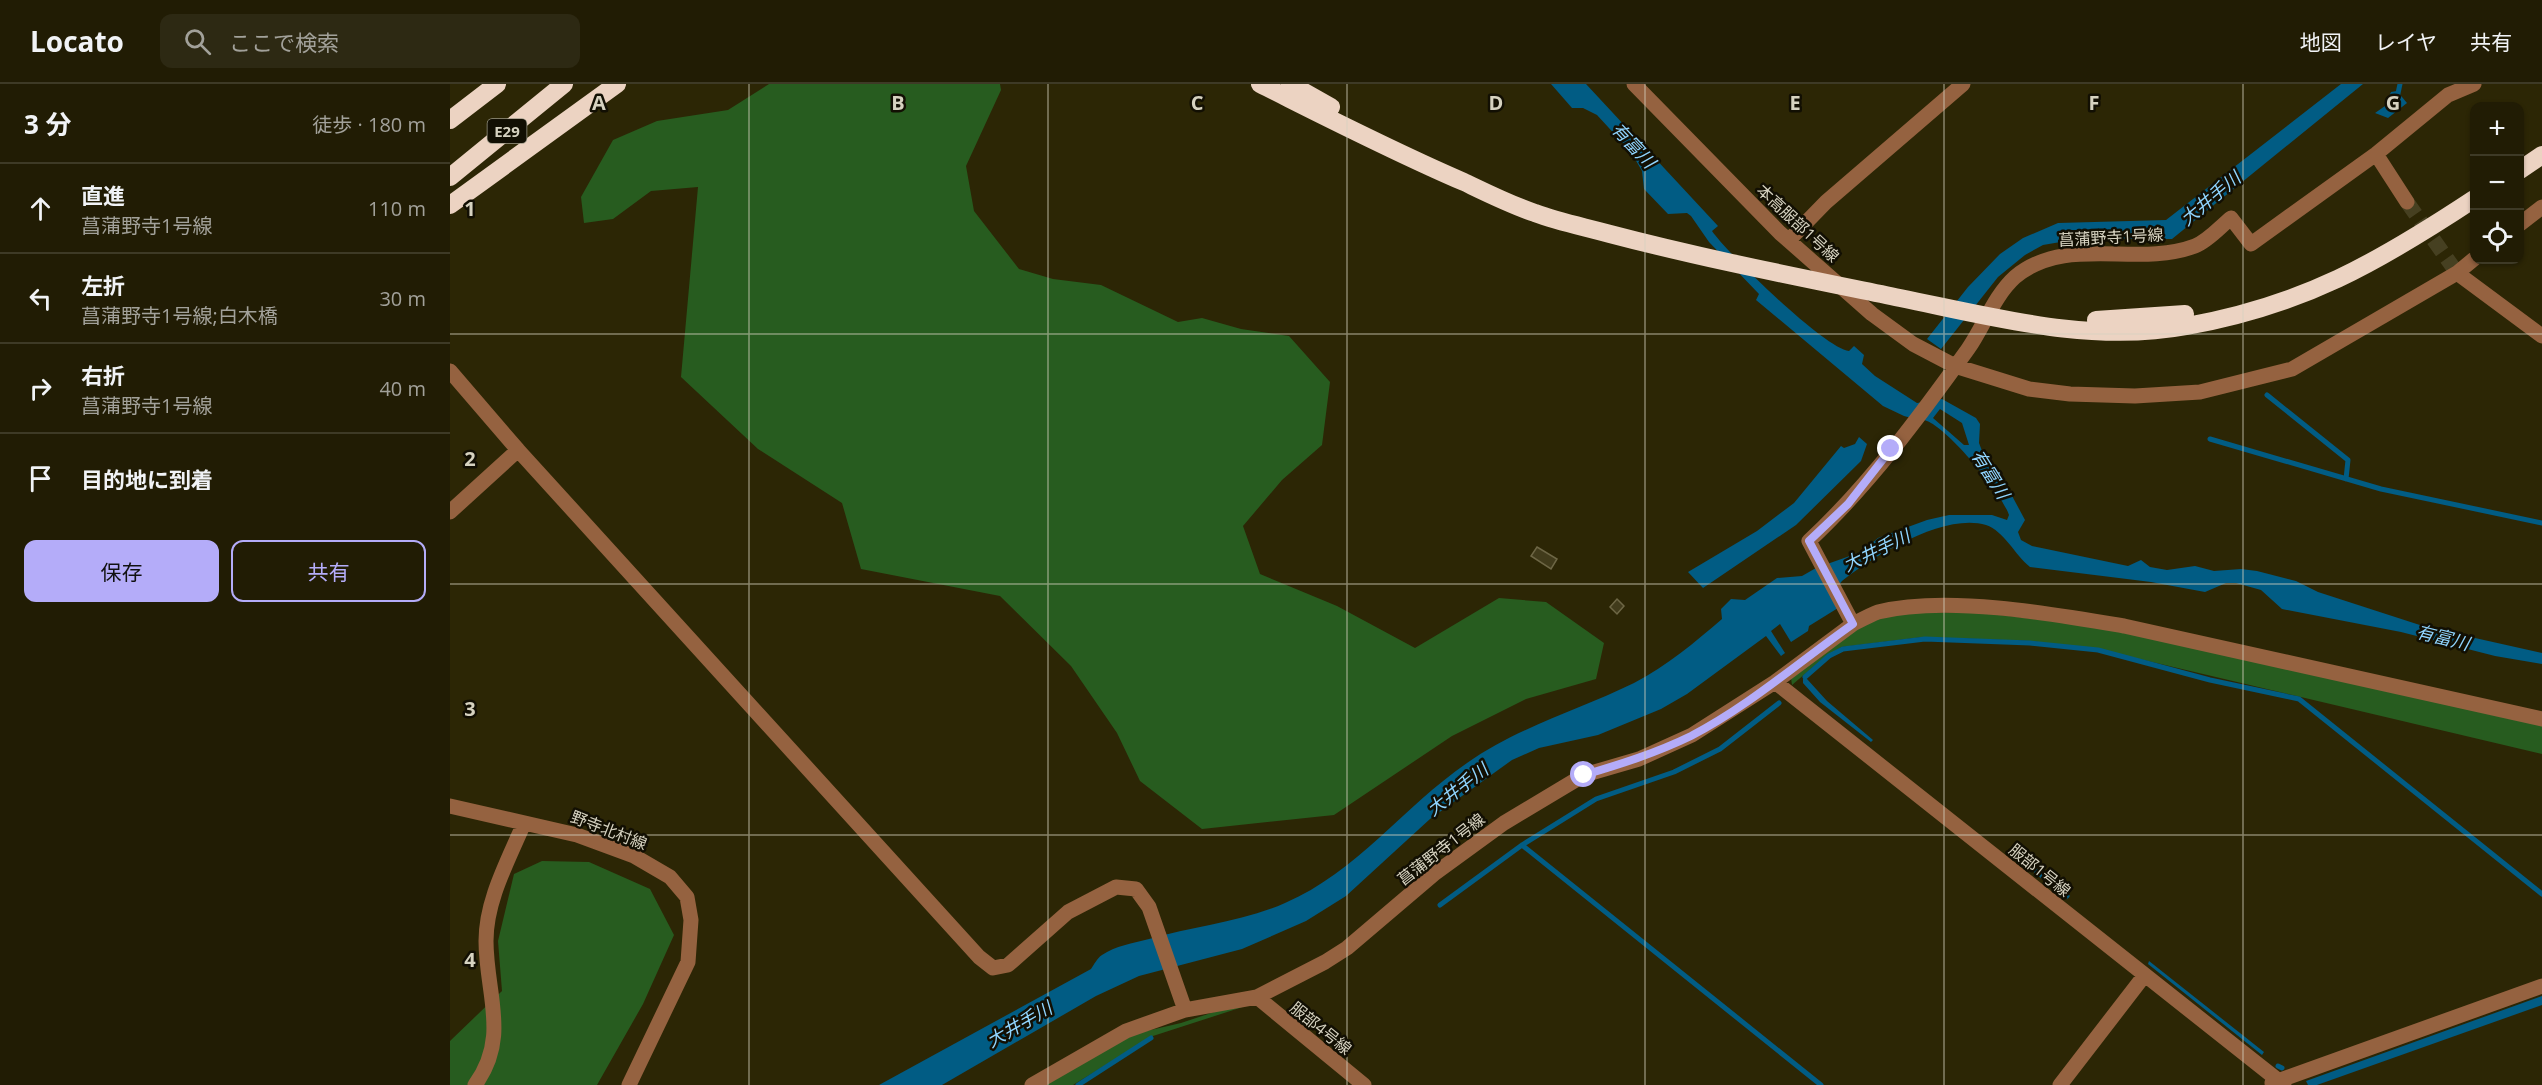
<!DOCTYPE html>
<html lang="ja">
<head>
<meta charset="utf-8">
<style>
  :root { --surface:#211c04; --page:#2d2913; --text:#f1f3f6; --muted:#a2a19a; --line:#3e3a26; --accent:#b4acf9 }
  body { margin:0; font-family:"Open Sans","Noto Sans JP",sans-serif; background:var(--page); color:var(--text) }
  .controls { position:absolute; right:18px; top:18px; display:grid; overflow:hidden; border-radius:12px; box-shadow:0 2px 4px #0004 }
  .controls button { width:54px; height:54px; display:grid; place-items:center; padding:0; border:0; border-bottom:2px solid var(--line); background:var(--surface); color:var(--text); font:30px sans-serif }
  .stop { position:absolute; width:18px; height:18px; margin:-14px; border:4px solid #b4acf9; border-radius:50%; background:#fff }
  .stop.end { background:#b4acf9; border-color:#fff; box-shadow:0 2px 6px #0008 }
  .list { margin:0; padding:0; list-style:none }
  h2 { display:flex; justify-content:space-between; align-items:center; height:78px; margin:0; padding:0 24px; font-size:26px }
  h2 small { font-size:20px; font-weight:400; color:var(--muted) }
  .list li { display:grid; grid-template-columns:39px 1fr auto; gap:18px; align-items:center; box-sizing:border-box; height:90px; padding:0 24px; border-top:2px solid var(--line) }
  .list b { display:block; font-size:22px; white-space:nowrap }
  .list p { margin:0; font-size:20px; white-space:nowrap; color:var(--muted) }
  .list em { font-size:20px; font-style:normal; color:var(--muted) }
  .actions { display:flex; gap:12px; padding:18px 24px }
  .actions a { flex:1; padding:14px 0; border:2px solid var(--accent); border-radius:12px; text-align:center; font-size:21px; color:var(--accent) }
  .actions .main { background:var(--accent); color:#111 }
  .icon { flex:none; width:33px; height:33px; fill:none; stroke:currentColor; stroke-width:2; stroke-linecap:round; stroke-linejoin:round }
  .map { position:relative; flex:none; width:2092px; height:1001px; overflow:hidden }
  header { display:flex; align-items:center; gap:36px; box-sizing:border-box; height:84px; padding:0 30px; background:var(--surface); border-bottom:2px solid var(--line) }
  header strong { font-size:28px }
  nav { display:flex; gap:33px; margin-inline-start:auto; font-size:21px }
  .search { width:420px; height:54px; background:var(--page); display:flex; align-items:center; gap:15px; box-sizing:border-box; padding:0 21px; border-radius:12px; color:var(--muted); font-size:22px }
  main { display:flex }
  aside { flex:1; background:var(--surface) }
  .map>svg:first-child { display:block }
</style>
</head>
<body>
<header>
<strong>Locato</strong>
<div class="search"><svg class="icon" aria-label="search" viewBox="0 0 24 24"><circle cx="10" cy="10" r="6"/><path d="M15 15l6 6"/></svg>ここで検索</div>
<nav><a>地図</a><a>レイヤ</a><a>共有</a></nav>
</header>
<main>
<aside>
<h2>3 分<small>徒歩 · 180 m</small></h2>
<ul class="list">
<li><svg class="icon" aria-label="ahead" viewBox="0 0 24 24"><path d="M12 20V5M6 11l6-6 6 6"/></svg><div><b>直進</b><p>菖蒲野寺1号線</p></div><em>110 m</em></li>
<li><svg class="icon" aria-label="left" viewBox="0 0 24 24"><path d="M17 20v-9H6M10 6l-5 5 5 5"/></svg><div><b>左折</b><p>菖蒲野寺1号線;白木橋</p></div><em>30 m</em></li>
<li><svg class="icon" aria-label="right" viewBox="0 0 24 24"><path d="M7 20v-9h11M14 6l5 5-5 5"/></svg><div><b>右折</b><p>菖蒲野寺1号線</p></div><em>40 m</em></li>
<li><svg class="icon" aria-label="arrive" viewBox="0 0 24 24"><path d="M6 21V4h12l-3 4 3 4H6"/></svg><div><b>目的地に到着</b></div></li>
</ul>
<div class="actions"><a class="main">保存</a><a>共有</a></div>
</aside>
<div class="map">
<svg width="2092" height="1001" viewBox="0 0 2092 1001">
  <rect width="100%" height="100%" fill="#2c2605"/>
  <path fill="#275c1f" d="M319,0h231l1,6 -35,76 8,45 45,58 34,10 48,6 77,37 24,-4 39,11 48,7 41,46 -8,63 -40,35 -39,46 17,48 77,32 78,42 84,-50 47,4 58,41 -8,36 -70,20 -74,37 -118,79 -132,14 -62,-48 -23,-48 -46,-67 -71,-70 -139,-27 -19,-66 -84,-54 -77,-72 17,-190 -47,4 -38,28 -29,4 -3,-26 32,-57 44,-19 71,-11z
    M1463,528l71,1 126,15 432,94v32l-445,-105 -67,-8 -107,-4 -81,10 -15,8 -35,30 -1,-7 76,-57z
    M92,777l47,1 61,27 24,46 -31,69 -46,81h-147v-44l52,-50 -4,-50 16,-67z
    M805,919l-102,33 -80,49h-32l88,-50 52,-12 48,-16z"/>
  <path fill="#015c84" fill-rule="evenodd" d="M1101,0h35l132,142 -6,5c16,23 113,118 137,120l5,-5 10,9 -2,9 13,12 42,27 25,-4 34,19 4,6 -1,19 5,13 19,23 22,41 -7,12 3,8 11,6 96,20 13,-6 9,7 17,3 28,-4 19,5 27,-2 16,2 39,10 22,11 108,35 116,26v11l-47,-8 -94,-24 -119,-23 -21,-19 -25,-7h-10l-21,9 -54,-10 -121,-15c-15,-12 -26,-36 -44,-42 -41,-13 -113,31 -144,56l-4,5v22l-29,18 -1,5 -17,11 -11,-18 -9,7 14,22 -4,3 -15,-20 -79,58 -26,15 -63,26 -59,13 -27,12 -82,59 -84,77 -40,25 -64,28 -103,27 -43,20 -154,89h-63l212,-116c3,-4 6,-11 11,-14 13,-9 31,-12 47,-16 45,-13 93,-17 136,-36 72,-31 118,-96 182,-140 51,-36 112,-53 167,-80 33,-17 61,-41 88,-64l-1,-10 10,-10 14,1 32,-22 25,-2 14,-8 45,-16 17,-14 49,-18 22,-5h43l15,5 2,-5c-7,-22 -61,-86 -82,-94 -7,-3 -16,-3 -23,-5 -7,-3 -14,-7 -21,-10l-127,-106 3,-6 -50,-52 -18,-26 -4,-3 -19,1 -24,-25 -2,-18 -11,-19 -34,-37 -14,-7h-11zM1490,325l22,14 7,22h-5l-31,-27z
    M1891,0h22l-191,155h-94l-35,6 -18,10 -27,22 -57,72 -14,-10 41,-52 32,-33 23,-16 35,-15 108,-3z
    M1947,7l10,12 -19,15 -13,-5 10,-7 6,-14z
    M1409,353l8,7 -6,17 -65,64 -93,63 -15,-16 69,-41 37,-28 47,-57 3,2 11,-4z
    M1353,595h4l20,22 46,39 -2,2 -51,-40 -17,-19z
    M1699,877l115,91 -2,3 -114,-91z
    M2092,912v9l-225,80h-9l-2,-4z"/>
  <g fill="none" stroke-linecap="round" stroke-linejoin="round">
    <path stroke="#015c84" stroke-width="5" d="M1947,14l3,-14
      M1817,311l81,65 -2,19
      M1760,355l171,50 161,34
      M1355,593l24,-21 14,-7 82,-10 105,4 68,7 112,30 89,19 243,195
      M1072,761l299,240
      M1580,782l37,30
      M990,821l82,-60 74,-46 78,-27 46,-23 59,-46
      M1828,982l4,2
      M628,1001l73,-47"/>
  </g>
  <path fill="#413b1b" stroke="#6d6645" stroke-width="1.5" d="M1087,463l20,12 -6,10 -20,-13z
    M1167,515l7,7 -7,8 -7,-7z"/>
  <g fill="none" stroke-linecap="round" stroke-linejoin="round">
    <path stroke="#464021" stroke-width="15" stroke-dasharray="15 8" stroke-linecap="butt" d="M1957,118l50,71"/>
    <path stroke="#956240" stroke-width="15" d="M1184,0l146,149 92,81 41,30 42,22 74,23 41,5 65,2 65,-4 92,-23 165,-96 17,-14
      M1926,70l31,48
      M2070,140l22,-17
      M1339,156l37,-38 137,-118
      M2007,189l85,63
      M0,287l68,79
      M0,428l68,-62 461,507 14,11 15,-3 60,-53 48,-25 20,2 13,18 36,103
      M1403,540c8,-4 17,-9 25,-12 69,-17 176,2 246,14l418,93
      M1325,598l509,403
      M0,722l127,29 57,21 36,21 17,20 4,23 -3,42 -59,123
      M807,913l107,88
      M1822,999l270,-97
      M25,1001c35,-48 11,-91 11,-144 0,-41 22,-80 38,-118
      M582,1001l94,-54 59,-21 72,-13 68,-35 22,-14 87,-74 70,-51 80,-48 55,-16 53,-24 83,-53 78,-58 -44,-83c60,-56 111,-125 159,-192 16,-23 26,-53 47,-72 52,-43 121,-9 180,-31 13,-5 25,-19 36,-28l20,26 125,-90 72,-59 26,-11
      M1610,1001l84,-109"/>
    <path stroke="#ecd3c2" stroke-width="18" d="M810,0c68,34 134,68 204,98 23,11 47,23 71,31 24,9 50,14 75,21 95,25 193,44 290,64 94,19 191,46 287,28 117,-21 190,-63 287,-127
      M840,0l41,23
      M0,36l47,-36
      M2070,86l22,-15
      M0,93l114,-93
      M0,121l167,-121
      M1646,236l89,-6"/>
  </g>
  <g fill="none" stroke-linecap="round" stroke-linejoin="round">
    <path stroke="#b4acf9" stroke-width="8" d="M1134,691c37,-11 72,-22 107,-39 58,-30 109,-75 162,-112l-44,-83 39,-37 43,-55"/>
  </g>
  <path fill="none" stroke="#d6d2c0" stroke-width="1.5" stroke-opacity="0.55" d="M299,0v1001M598,0v1001M897,0v1001M1195,0v1001M1494,0v1001M1793,0v1001M0,250h2092M0,500h2092M0,751h2092"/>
  <g text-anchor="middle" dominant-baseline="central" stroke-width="5" stroke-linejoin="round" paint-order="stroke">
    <rect fill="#120f03" stroke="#9b9887" stroke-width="1.5" x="37.5" y="35" width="39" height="24" rx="4.5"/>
    <g font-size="15" font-weight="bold" fill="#d6d2c0">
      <text x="57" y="47">E29</text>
    </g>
    <g font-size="16" fill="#d6d2c0" stroke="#120f03">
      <text transform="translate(1348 139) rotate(43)">本高服部1号線</text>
      <text transform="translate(1661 153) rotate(-3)">菖蒲野寺1号線</text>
      <text transform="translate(159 746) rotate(21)">野寺北村線</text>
      <text transform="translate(991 765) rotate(-38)">菖蒲野寺1号線</text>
      <text transform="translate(1590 786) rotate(39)">服部1号線</text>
      <text transform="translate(871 944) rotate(39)">服部4号線</text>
    </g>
    <g font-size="18" font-style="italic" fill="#90d5ff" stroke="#120f03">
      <text transform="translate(1184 61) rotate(47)">有富川</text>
      <text transform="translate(1760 114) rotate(-40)">大井手川</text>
      <text transform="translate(1541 390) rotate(58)">有富川</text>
      <text transform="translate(1426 466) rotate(-26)">大井手川</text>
      <text transform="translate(1993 553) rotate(14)">有富川</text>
      <text transform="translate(1007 705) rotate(-38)">大井手川</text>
      <text transform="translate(569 940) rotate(-30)">大井手川</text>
    </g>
  </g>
  <g font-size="20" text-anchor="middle" font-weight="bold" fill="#d6d2c0" stroke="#120f03" stroke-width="5" stroke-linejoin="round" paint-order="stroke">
    <text x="149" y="26">A</text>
    <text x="448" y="26">B</text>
    <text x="747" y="26">C</text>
    <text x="1046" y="26">D</text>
    <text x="1345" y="26">E</text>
    <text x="1644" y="26">F</text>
    <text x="1943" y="26">G</text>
    <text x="20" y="132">1</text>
    <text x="20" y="382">2</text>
    <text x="20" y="632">3</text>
    <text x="20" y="883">4</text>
  </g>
</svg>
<div class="controls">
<button>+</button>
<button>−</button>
<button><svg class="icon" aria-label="locate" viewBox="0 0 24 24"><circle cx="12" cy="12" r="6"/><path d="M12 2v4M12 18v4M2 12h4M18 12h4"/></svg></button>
</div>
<div class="stop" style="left:1134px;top:691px"></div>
<div class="stop end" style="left:1441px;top:365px"></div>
</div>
</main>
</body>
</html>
